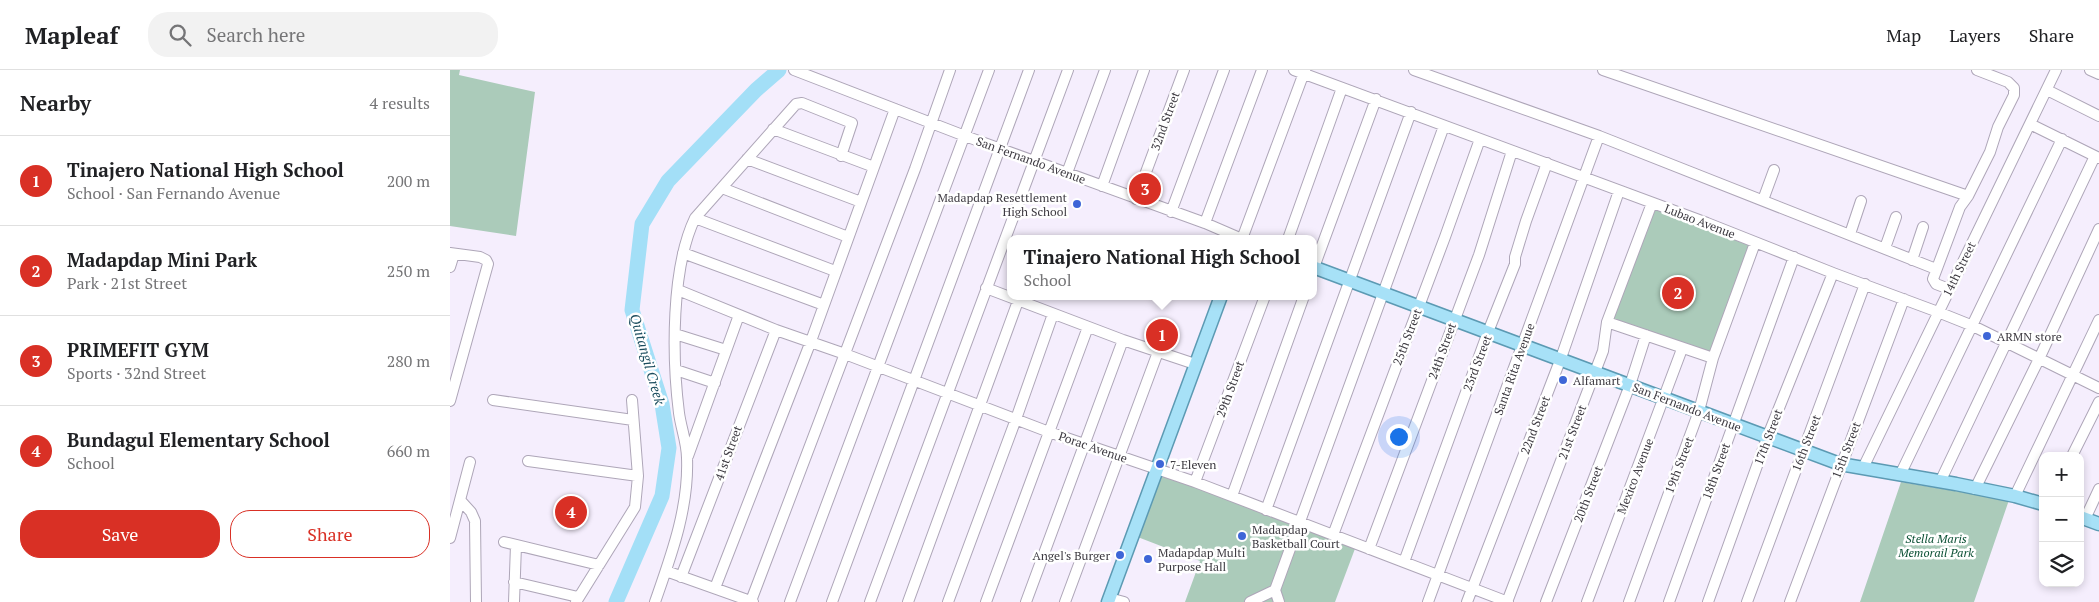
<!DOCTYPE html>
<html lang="en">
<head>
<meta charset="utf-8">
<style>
  :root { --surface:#fff; --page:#f2f2f2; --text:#202124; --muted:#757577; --line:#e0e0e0; --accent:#d93025 }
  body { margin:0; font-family:"PT Serif",serif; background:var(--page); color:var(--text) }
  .controls { position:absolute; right:15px; bottom:15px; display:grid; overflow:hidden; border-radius:10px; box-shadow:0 2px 8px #0003 }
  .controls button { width:45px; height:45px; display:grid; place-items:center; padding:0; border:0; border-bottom:1px solid var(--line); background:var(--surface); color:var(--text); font:25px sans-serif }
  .you { position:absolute; left:948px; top:366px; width:18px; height:18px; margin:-12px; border:4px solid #fff; border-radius:50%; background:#1a73e8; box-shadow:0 0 0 8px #1a73e833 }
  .badge { display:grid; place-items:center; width:32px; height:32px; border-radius:50%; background:var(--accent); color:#fff; font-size:16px; font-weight:700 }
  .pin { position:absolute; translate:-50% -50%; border:2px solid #fff; box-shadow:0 1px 5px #0006 }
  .popup { position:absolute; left:557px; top:165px; width:310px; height:65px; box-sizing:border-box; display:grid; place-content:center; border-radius:10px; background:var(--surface); filter:drop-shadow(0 1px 4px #0005); font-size:16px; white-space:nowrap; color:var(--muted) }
  .popup b { font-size:19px; color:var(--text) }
  .popup::after { content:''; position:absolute; left:50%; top:100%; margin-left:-10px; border:10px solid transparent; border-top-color:var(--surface) }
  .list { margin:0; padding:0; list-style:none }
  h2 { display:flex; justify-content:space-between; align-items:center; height:65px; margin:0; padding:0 20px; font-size:21px }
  h2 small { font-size:16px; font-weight:400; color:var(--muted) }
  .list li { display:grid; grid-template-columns:32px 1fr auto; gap:15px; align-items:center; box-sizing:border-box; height:90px; padding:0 20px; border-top:1px solid var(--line) }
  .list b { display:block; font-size:19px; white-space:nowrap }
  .list p { margin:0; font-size:16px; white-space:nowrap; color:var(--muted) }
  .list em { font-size:16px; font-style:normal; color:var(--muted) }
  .actions { display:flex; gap:10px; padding:15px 20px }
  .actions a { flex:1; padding:11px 0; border:1px solid var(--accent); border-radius:20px; text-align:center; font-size:18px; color:var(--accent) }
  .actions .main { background:var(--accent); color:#fff }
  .icon { flex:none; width:28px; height:28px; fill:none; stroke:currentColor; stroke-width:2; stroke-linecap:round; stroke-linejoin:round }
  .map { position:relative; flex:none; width:1649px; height:532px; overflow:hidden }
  header { display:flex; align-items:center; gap:30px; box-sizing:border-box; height:70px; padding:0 25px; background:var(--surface); border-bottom:1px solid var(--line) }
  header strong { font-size:24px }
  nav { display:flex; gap:28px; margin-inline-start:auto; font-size:18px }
  .search { width:350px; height:45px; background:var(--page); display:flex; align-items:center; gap:12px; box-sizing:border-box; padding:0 18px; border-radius:20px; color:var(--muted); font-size:19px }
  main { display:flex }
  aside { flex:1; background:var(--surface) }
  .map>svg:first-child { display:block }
</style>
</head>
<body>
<header>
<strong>Mapleaf</strong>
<div class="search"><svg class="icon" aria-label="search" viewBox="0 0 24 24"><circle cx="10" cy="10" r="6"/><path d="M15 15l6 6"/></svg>Search here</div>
<nav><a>Map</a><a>Layers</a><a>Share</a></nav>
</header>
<main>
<aside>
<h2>Nearby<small>4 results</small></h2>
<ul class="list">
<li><span class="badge">1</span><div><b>Tinajero National High School</b><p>School · San Fernando Avenue</p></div><em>200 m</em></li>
<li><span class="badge">2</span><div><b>Madapdap Mini Park</b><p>Park · 21st Street</p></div><em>250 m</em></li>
<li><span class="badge">3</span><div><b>PRIMEFIT GYM</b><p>Sports · 32nd Street</p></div><em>280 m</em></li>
<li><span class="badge">4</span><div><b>Bundagul Elementary School</b><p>School</p></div><em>660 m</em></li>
</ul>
<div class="actions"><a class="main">Save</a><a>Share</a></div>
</aside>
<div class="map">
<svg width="1649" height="532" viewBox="0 0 1649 532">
  <rect width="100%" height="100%" fill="#f5eefd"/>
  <path fill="#abcbba" d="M0,0h10l-1,5 76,17 -19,144 -66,-10z
    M1202,133l103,40 -42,115 -106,-36z
    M710,401l196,75 -21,56h-150l15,-41 -65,-25z
    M1451,412l108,18 -35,102h-114z"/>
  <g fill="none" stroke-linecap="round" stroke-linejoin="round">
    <path stroke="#a3dff7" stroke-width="15" d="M166,532l46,-106 7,-48 -7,-44 -30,-94 10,-86 26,-43 88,-91 23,-20"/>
    <g stroke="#aea6b8" stroke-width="12">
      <path id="minor" d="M344,0l171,66 240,87 37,16
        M844,0l413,153 126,50 105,39 35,14 126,62
        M964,0l185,66 337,133
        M1153,0l365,126 -8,11 -27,72 3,5 13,5
        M1640,0l9,4
        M1597,20l52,26
        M1580,54l69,34
        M323,59l101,38
        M297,89l114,43
        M617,103l38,-103
        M652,116l42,-116
        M272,118l126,49
        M1518,126l22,-44 8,-25 16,-32v-7l-6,-6 -31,-12
        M686,129l48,-129
        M1313,130l11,-30
        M721,142l53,-142
        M245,148l140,53
        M755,153l57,-153
        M1400,164l11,-33
        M792,169l63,-169
        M838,169l54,-151
        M1435,178l11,-31
        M0,183l30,4 6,3 2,4 -38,137
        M233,183l141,52
        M1462,190l11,-33
        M0,197l4,-13
        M863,200l63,-171
        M536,218l137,52 72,24
        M228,220l98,40 69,24 204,78 146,50 313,120
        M1157,252l106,36
        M225,264l51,16
        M226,300l39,13
        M43,330l140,20
        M238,386l51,-141
        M1622,386l27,-54
        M78,391l110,15
        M1413,398l193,-398
        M1450,405l162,-336
        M745,412l70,-186
        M1490,412l155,-326
        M1525,419l64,-130 60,-130
        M782,426l72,-200
        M1565,426l84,-176
        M11,431l10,11 4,9 1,81
        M816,440l145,-398
        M1635,449l14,-30
        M883,465l112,-298 35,-98
        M0,468l20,-76
        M54,472l95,23
        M919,479l110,-294 33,-104
        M954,492l84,-230 27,-68v-7l11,-36 21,-58
        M216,501l87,31
        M231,507l95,-247
        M64,512l64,15
        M265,518l96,-247 84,-232
        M659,528l15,4
        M301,531l164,-432 35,-99
        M64,532l2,-57
        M126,532l59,-95 3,-31 -6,-76
        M205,532c16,-46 34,-94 32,-144 0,-15 -6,-30 -8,-45 -7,-56 -8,-145 16,-195l101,-114 6,-1 50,20 -11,33
        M340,532l199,-532
        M382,532l197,-532
        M420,532l198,-532
        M458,532l110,-301
        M498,532l68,-183 37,-105
        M536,532l102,-275
        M576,532l97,-262
        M615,532l93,-250
        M800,532l25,-12
        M829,532l-4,-12 169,-464
        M978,532l171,-466
        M1017,532l94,-244 58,-167
        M1057,532l96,-251 4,-29 45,-119
        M1096,532l84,-217 16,-50
        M1137,532l95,-253
        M1179,532l70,-191 14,-53 42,-115
        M1219,532l125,-345
        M1258,532l59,-164 66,-165
        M1297,532l118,-318
        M1340,532l114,-303"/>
    </g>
    <g stroke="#5c9ab3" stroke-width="15">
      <path id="major" d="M863,197l527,197 116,20 59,12 28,8
        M1630,447l19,7
        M658,532l113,-306"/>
    </g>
    <use href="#minor" stroke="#fff" stroke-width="10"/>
    <use href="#major" stroke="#a7e1f7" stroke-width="12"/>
  </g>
  <g fill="#3e66d7" stroke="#fff" stroke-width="2">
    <circle cx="627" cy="134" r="5"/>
    <circle cx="1537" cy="266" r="5"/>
    <circle cx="1113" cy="310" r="5"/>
    <circle cx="710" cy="394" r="5"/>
    <circle cx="792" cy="466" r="5"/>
    <circle cx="670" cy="485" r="5"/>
    <circle cx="698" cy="489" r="5"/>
  </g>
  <g text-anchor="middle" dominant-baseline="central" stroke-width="5" stroke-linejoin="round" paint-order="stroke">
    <g font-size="12" fill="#3d3a41" stroke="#fff">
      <text transform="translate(715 51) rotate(-70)">32nd Street</text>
      <text transform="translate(581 90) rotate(20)">San Fernando Avenue</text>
      <text transform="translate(1250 151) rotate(21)">Lubao Avenue</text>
      <text transform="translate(1509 199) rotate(-64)">14th Street</text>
      <text transform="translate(957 267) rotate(-69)">25th Street</text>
      <text transform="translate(992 281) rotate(-70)">24th Street</text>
      <text transform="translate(1027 293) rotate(-69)">23rd Street</text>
      <text transform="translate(1064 299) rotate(-70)">Santa Rita Avenue</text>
      <text transform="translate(780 319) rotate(-70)">29th Street</text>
      <text transform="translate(1237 337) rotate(21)">San Fernando Avenue</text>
      <text transform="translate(1085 355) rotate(-69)">22nd Street</text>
      <text transform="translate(1122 362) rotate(-69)">21st Street</text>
      <text transform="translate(1318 367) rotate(-69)">17th Street</text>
      <text transform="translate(1356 373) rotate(-69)">16th Street</text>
      <text transform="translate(643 377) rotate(19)">Porac Avenue</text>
      <text transform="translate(1396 380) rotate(-69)">15th Street</text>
      <text transform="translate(278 383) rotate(-70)">41st Street</text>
      <text transform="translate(1229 395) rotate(-69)">19th Street</text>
      <text transform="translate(1266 401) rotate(-70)">18th Street</text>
      <text transform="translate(1185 406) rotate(-69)">Mexico Avenue</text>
      <text transform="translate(1138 424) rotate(-69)">20th Street</text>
    </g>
    <g font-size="12" fill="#3d3a41" stroke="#fff" text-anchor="start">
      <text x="617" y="127" text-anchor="end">Madapdap Resettlement<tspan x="617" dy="14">High School</tspan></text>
      <text x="1547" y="266">ARMN store</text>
      <text x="1123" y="310">Alfamart</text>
      <text x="720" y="394">7-Eleven</text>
      <text x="802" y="459">Madapdap<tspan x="802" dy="14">Basketball Court</tspan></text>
      <text x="708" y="482">Madapdap Multi<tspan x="708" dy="14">Purpose Hall</tspan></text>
      <text x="660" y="485" text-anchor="end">Angel's Burger</text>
    </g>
    <g font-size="12" font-style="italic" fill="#0e5237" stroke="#fff">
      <text x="1486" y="468">Stella Maris<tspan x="1486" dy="14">Memorail Park</tspan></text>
    </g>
    <g font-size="14" font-style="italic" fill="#1b4d5e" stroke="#fff">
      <text transform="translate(198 289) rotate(74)">Quitangil Creek</text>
    </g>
  </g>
</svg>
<div class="controls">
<button>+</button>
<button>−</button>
<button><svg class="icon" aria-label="layers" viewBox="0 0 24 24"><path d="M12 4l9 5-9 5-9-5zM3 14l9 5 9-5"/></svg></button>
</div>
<div class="you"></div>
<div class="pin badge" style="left:712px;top:265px">1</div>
<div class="popup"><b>Tinajero National High School</b>School</div>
<div class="pin badge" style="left:1228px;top:223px">2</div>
<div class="pin badge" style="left:695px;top:119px">3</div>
<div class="pin badge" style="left:121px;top:442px">4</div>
</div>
</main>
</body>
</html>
